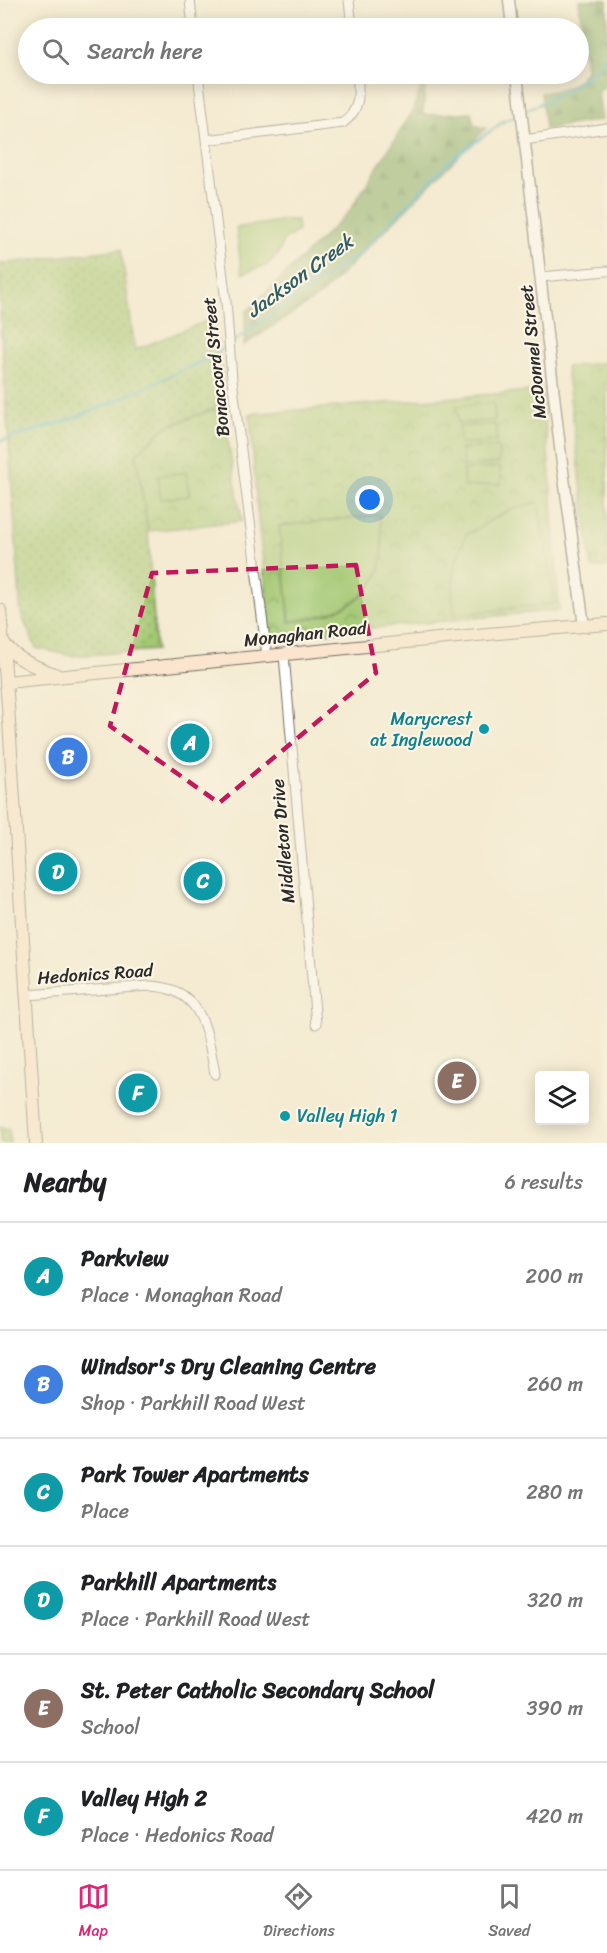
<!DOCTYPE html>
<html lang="en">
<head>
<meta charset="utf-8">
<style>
  :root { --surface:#fff; --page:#f6f6f6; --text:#202124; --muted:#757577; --line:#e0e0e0; --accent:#db2777 }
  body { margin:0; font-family:Sriracha,sans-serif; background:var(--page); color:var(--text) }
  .controls { position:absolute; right:18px; bottom:18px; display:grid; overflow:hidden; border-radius:6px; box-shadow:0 3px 15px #0003 }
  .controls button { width:54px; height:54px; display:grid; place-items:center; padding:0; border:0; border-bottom:2px solid var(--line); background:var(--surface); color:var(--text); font:30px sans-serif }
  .you { position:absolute; left:370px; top:500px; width:21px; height:21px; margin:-15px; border:4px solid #fff; border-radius:50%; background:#1a73e8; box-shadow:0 0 0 9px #1a73e833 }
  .badge { display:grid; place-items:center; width:39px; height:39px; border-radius:50%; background:var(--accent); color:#fff; font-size:20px; font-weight:700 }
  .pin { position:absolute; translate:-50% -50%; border:3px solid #fff; box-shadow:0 2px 6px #0006 }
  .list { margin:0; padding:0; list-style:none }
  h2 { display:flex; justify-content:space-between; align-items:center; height:78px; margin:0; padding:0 24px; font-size:26px }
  h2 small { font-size:20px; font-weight:400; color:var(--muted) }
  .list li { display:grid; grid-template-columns:39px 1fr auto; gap:18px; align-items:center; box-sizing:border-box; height:108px; padding:0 24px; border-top:2px solid var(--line) }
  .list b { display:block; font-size:22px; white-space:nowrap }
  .list p { margin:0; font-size:20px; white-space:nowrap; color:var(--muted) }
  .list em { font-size:20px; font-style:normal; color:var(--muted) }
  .icon { flex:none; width:33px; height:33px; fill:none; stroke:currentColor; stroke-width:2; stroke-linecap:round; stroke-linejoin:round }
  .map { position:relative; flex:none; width:607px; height:1143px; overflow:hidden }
  .search { position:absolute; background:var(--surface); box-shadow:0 3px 15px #0003; left:18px; right:18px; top:18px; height:66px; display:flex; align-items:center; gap:15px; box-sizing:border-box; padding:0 21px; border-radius:33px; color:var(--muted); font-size:22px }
  .sheet { height:726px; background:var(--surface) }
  nav { display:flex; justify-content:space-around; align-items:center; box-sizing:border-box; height:84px; border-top:2px solid var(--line); background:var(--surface); font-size:16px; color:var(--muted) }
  nav a { display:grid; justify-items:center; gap:3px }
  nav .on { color:var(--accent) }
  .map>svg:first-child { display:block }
</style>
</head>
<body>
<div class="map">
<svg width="607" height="1143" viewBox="0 0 607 1143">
  <defs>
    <pattern id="grass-dots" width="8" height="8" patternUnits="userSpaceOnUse" patternTransform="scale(1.5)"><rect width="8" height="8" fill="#a3c872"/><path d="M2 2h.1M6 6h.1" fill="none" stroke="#85a35e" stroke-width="1.8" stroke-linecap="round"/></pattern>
    <pattern id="forest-firs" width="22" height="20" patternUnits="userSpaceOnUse" patternTransform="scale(1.5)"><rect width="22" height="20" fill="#82ac64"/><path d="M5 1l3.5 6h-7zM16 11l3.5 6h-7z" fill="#6b8c53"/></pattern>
    <pattern id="park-crowns" width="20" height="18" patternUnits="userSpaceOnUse" patternTransform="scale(1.5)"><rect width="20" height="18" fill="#a3c872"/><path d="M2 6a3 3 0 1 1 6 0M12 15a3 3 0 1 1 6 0" fill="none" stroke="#85a35e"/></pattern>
  </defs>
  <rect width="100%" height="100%" fill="#fcf5e5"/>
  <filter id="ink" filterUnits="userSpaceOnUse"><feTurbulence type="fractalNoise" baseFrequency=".0167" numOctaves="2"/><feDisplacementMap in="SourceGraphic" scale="12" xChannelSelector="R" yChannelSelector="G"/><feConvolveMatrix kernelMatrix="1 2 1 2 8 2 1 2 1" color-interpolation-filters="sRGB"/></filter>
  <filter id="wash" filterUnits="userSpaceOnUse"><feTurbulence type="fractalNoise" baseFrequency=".008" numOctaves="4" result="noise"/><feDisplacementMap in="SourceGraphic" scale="24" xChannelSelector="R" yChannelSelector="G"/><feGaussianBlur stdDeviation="1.35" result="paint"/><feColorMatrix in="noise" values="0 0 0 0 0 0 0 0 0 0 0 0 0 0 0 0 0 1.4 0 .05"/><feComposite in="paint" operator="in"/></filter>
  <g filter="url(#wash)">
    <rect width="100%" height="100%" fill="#f4ebd2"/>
    <path fill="url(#grass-dots)" stroke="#677a4e" stroke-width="1.5" d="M121,249l14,101 79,-32 8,57v31l-56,21 -30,27 12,77 8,119 -84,6 -36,-8 -15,-34 -21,-295v-55z
      M0,1127l9,3 1,13h-10z"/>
    <path fill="url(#forest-firs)" stroke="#566c48" stroke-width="1.5" d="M579,0h28v82l-9,11 4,27 -57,9 -4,-36c19,-3 33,-6 45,-22z
      M426,74l-3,41 48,-3 3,13 12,3 -165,167 -77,50 2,-33 103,-100 62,-98z"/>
    <path fill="url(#park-crowns)" stroke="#677a4e" stroke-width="1.5" d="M607,362v205l-15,1 -26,-201z
      M542,390l9,95 8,125 -288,28 -14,-129 -7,-95z
      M222,406l20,115 -94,10 -12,-77 30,-27z"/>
    <path fill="#a3c872" stroke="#677a4e" stroke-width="1.5" d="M286,220h11l1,11 -15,10 -4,12 -12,12 -25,9 -6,-46z
      M494,403l1,17 -37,3 -1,-17z
      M495,424l2,17 -37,3 -1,-17z
      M498,446l1,17 -36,3 -2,-17z
      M500,467l1,17 -37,3 -1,-17z
      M186,472l3,24 -28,3 -3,-23z
      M538,502l17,101 -100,12 -3,-19 3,-32 11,-29 43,-25z
      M380,515c1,14 3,29 2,42 -4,45 -54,60 -92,65l-11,-96z"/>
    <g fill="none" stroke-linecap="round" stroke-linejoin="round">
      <path stroke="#3babb8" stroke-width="3" d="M525,111c29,-15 64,-27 82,-56
        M233,342l128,-89 87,-91 56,-41 15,-7
        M0,441l66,-20 50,-20 97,-45 14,-10"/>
    </g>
  </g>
  <g filter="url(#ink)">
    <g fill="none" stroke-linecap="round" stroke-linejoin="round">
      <g stroke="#716e65" stroke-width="11">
        <path id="minor" d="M190,0l3,28
          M349,0l3,28
          M198,74l28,228 6,77 35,277
          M206,140l137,-17c18,-14 16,-29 14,-49
          M524,140l83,-12
          M541,277l66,-6
          M284,655l32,369
          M27,995l122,-9c54,1 58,45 66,88"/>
      </g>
      <g stroke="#716e65" stroke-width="13">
        <path id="tertiary" d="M509,0l3,28
          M517,74l44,382 23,170"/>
      </g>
      <g stroke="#716e65" stroke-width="14">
        <path id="secondary" d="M0,610l8,96 28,437
          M2,642c17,19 31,24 55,33
          M6,682l481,-48 120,-10"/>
      </g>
      <use href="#minor" stroke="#fff" stroke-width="9"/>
      <use href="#tertiary" stroke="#fff" stroke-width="10"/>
      <use href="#secondary" stroke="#fbe5cf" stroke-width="12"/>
    </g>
  </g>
  <path d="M0 0H607V1143H0ZM356,565l20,108 -157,130 -109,-77 42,-153z" fill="#f4ebd2" fill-opacity=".55" fill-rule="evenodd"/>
  <path fill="none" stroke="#c2185b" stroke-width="4.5" stroke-dasharray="12 8" stroke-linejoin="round" d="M356,565l20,108 -157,130 -109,-77 42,-153z"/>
  <g fill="#0f9aa8" stroke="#fcf5e5" stroke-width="2">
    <circle cx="484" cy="729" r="6"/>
    <circle cx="285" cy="1116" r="6"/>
  </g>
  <g text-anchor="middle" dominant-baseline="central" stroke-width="4.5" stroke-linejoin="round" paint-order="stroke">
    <g font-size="18" fill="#2b2b2b" stroke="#fcf5e5">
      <text transform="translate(533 352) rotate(-96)">McDonnel Street</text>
      <text transform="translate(216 367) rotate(-96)">Bonaccord Street</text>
      <text transform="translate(305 634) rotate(-6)">Monaghan Road</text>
      <text transform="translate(283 841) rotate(-95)">Middleton Drive</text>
      <text transform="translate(95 974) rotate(-4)">Hedonics Road</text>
    </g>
    <g font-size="18" fill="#0d838f" stroke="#fcf5e5" text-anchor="end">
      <text x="472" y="719">Marycrest<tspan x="472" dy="21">at Inglewood</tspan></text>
      <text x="297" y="1116" text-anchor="start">Valley High 1</text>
    </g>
    <g font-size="20" font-style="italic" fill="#315e63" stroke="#fcf5e5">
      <text transform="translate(300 276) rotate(-36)">Jackson Creek</text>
    </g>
  </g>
</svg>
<div class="controls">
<button><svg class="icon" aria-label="layers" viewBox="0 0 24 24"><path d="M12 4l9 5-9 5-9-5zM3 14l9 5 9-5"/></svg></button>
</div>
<div class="you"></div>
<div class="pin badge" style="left:190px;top:743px;background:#0f9aa8">A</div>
<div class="pin badge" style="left:68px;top:757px;background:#3f7fe0">B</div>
<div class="pin badge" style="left:203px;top:881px;background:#0f9aa8">C</div>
<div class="pin badge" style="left:58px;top:872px;background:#0f9aa8">D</div>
<div class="pin badge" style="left:457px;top:1081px;background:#8d6e63">E</div>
<div class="pin badge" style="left:138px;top:1093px;background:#0f9aa8">F</div>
<div class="search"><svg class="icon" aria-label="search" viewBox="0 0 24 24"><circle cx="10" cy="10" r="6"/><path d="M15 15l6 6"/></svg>Search here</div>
</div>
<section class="sheet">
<h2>Nearby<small>6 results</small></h2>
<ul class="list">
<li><span class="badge" style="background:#0f9aa8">A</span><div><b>Parkview</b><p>Place · Monaghan Road</p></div><em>200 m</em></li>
<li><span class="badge" style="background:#3f7fe0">B</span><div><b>Windsor's Dry Cleaning Centre</b><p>Shop · Parkhill Road West</p></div><em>260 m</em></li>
<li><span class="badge" style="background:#0f9aa8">C</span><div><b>Park Tower Apartments</b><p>Place</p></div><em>280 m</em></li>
<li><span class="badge" style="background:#0f9aa8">D</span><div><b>Parkhill Apartments</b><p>Place · Parkhill Road West</p></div><em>320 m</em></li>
<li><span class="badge" style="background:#8d6e63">E</span><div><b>St. Peter Catholic Secondary School</b><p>School</p></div><em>390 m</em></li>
<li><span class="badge" style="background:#0f9aa8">F</span><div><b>Valley High 2</b><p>Place · Hedonics Road</p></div><em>420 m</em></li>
</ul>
</section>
<nav>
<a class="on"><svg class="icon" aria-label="map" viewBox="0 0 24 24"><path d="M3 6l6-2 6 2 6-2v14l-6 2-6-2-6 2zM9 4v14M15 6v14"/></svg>Map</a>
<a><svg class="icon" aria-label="directions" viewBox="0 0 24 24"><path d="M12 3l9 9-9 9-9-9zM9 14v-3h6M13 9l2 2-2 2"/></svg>Directions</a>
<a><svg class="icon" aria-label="saved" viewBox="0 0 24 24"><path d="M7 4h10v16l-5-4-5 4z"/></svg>Saved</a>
</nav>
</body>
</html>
